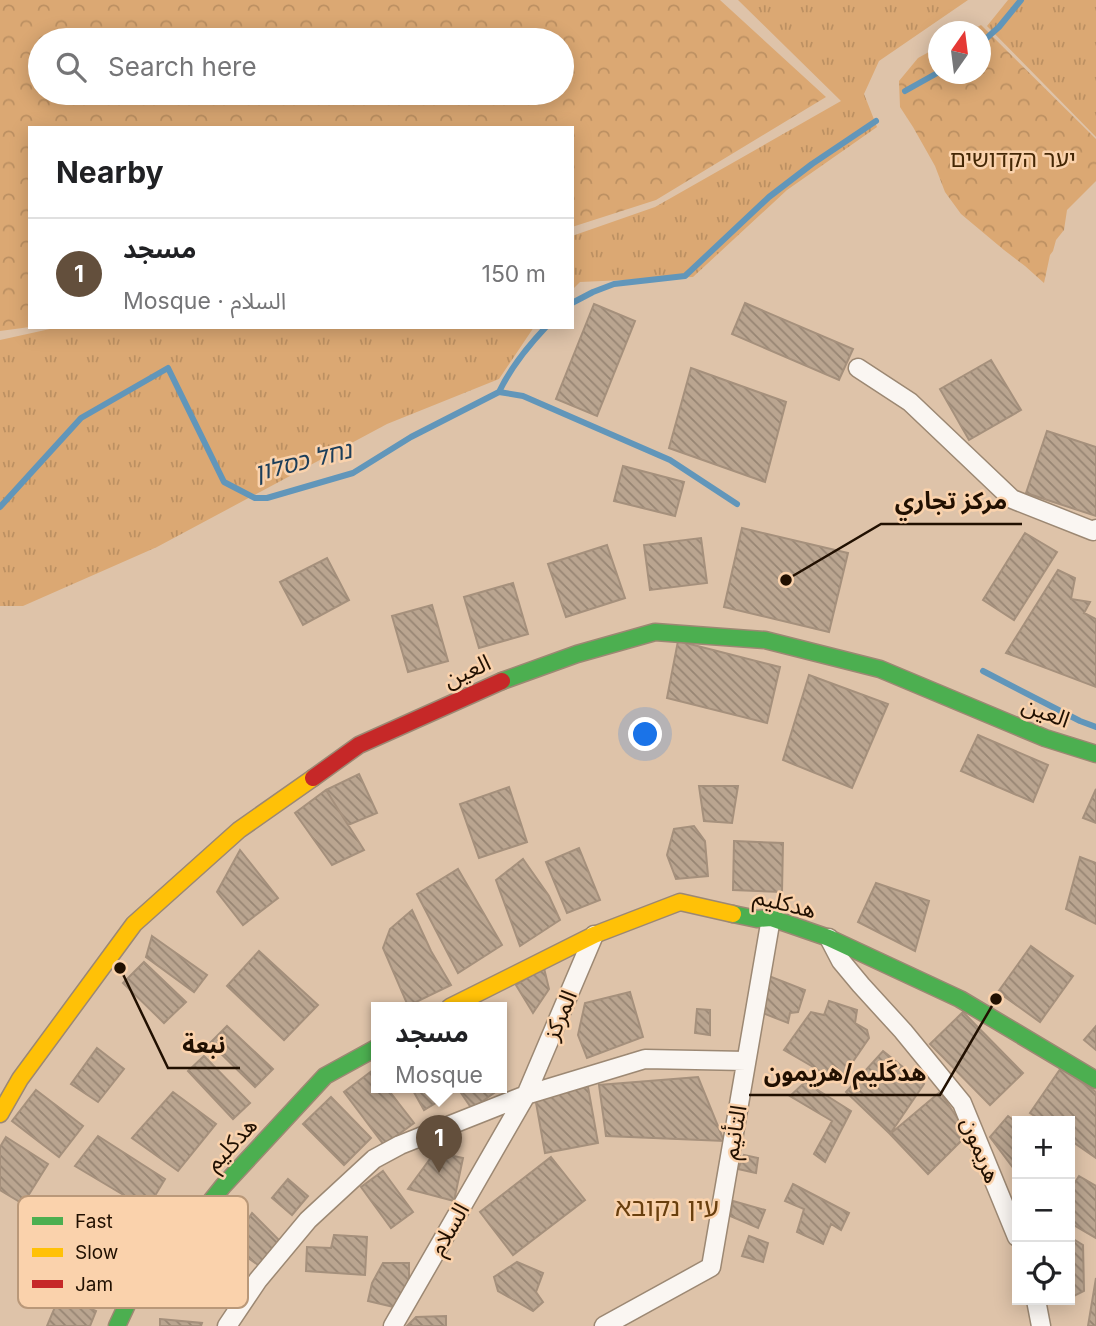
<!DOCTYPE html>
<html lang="en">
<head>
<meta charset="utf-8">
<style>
  :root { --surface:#fff; --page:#f6f6f6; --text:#202124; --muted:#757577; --line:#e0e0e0; --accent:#634f3c }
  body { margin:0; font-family:Inter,"Noto Sans Arabic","Noto Sans Hebrew",sans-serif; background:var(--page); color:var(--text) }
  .controls { position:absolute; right:21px; bottom:21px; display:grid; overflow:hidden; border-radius:0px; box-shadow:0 4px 18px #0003 }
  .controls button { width:63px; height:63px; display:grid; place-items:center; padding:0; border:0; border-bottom:2px solid var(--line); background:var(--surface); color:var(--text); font:35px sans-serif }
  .compass { position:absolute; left:928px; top:21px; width:63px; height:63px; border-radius:50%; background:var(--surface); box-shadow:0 4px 18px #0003; rotate:14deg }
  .you { position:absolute; left:646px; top:735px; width:24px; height:24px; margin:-18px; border:5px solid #fff; border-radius:50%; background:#1a73e8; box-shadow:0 0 0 10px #1a73e833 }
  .badge { display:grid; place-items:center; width:46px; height:46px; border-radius:50%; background:var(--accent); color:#fff; font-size:23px; font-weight:700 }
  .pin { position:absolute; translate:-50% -58px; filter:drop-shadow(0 2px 4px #0008) }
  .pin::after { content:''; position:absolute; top:37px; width:24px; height:21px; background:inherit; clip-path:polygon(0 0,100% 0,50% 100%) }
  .popup { position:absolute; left:371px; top:1002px; width:136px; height:91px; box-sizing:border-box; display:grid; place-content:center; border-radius:0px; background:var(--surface); filter:drop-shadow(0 2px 5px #0005); font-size:23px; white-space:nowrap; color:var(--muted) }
  .popup b { font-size:26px; color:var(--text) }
  .popup::after { content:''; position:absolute; left:50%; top:100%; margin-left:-14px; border:14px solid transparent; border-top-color:var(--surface) }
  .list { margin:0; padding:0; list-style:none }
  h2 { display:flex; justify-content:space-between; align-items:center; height:91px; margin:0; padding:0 28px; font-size:30px }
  h2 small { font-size:23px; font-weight:400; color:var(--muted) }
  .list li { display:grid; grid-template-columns:46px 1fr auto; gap:21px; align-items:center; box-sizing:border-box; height:112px; padding:0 28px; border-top:2px solid var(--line) }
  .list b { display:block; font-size:26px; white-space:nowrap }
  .list p { margin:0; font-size:23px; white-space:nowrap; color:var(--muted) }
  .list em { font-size:23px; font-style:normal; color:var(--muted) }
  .icon { flex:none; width:38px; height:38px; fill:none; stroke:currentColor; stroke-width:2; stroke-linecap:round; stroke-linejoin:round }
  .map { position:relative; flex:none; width:1096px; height:1326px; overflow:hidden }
  .search { position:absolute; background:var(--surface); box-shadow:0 4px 18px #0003; left:28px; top:28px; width:546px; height:77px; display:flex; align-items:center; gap:18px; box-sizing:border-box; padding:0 24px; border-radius:38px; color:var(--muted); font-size:26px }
  .panel { position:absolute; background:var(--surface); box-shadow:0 4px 18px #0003; left:28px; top:126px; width:546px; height:203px; border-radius:0px }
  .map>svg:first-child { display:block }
</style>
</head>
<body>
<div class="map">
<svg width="1096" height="1326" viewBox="0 0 1096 1326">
  <defs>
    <pattern id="grass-tufts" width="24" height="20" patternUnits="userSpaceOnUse" patternTransform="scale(1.75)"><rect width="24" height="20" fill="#dba873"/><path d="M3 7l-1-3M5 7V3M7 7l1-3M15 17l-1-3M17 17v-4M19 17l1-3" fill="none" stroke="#bc9062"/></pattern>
    <pattern id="forest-crowns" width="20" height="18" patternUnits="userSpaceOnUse" patternTransform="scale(1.75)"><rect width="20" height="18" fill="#dba873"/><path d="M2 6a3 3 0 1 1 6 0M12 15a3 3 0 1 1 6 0" fill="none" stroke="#bc9062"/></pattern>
    <pattern id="building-back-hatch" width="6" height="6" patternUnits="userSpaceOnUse" patternTransform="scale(1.75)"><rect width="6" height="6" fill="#baa590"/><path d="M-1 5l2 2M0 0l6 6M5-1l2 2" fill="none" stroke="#978573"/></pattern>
  </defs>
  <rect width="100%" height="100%" fill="#dec3a9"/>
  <path fill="url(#grass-tufts)" d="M738,0h230l-89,61 -15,33 13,33 -90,63 -94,87 -113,5 -8,8v-54l83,-29 186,-106z
    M1008,0h88v137l-109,-111z
    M59,327h475l-35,52 -112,45 -230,123 -134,59h-23v-266z"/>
  <path fill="url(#forest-crowns)" fill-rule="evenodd" d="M0,0h720l106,97 -170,103 -84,27v-99h-542v199l-30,4zM40,40h522v53h-522z
    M981,25l115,114v42l-29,29 -3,20 -8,10 -3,11 -3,4 -6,28 -19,-17 -21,-16 -43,-36 -16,-22 -10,-26 -22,-39 -13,-20 -1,-26 19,-23 20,-11 1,27h42v-42l-12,-1z"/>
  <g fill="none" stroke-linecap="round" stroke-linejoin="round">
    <path stroke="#6196ba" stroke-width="6" d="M981,43l18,-16 22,-27
      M905,91l34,-19
      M572,303l21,-11 21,-8 71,-8 84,-79 43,-33 64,-43
      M499,392c11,-23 29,-46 47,-65
      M0,507l81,-89 87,-50 56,114 31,16h12l86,-25 58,-36 88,-45 24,4 147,64 67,44
      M983,671l97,50 16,6"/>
  </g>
  <path fill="url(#building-back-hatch)" stroke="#a5907c" stroke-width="2" d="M745,303l108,46 -14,31 -107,-46z
    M594,304l41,17 -38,95 -41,-17z
    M991,360l30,50 -52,30 -29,-51z
    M691,368l95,34 -21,80 -96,-34z
    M1047,431l49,16v69l-70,-23z
    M623,466l61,16 -9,34 -61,-15z
    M742,528l106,25 -19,79 -105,-25z
    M1025,533l32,19 -43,68 -31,-20z
    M701,538l6,45 -57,7 -6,-45z
    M607,545l18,53 -59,19 -18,-53z
    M327,558l22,42 -46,25 -23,-43z
    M1058,570l17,8 -4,21 19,3 -6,11 12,6v68l-90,-34z
    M513,583l15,51 -49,14 -15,-51z
    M432,605l16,56 -40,11 -16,-56z
    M678,641l102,26 -13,56 -100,-25z
    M809,675l79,29 -36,84 -69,-28z
    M978,735l70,30 -15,37 -72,-31z
    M359,774l18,39 -29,12 -22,-35z
    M699,786h39l-6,37 -28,-2z
    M509,787l18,55 -48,16 -19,-54z
    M1096,789v34l-13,-5z
    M326,790l38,60 -32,15 -37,-52z
    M694,826l11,15 3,35 -32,3 -9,-24 7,-26z
    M734,841l49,2 -1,49 -49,-2z
    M579,848l21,52 -33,13 -21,-51z
    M240,850l38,48 -35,27 -26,-33z
    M1080,857l16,6v61l-30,-15z
    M523,859l26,37 11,24 -40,26 -24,-66z
    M458,869l44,76 -44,28 -41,-79z
    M876,883l53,18 -14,50 -57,-29z
    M412,910l19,41 20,34 -43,21 -25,-58 7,-19z
    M152,936l55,39 -13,17 -48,-35z
    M1031,946l42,30 -33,46 -42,-30z
    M259,951l59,54 -34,35 -57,-54z
    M144,962l42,40 -22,21 -41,-40z
    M544,968l5,21 -16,24 -17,-28z
    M761,973l44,17 -7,22 -8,1 -2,10 -33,-13z
    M630,992l13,45 -56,21 -9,-23 7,-32z
    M829,1001l28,9 -2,13 12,7 2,8 -30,44 -55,-32 27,-38 13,3z
    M697,1009l13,1v25l-15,-2z
    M963,1012l60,61 -33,32 -60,-61z
    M227,1026l46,43 -18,18 -45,-44z
    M1096,1026v24l-12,-10z
    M97,1048l27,21 -26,33 -27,-18z
    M883,1051l41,33 -34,50 -44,-42z
    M204,1056l46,47 -17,16 -45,-48z
    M1061,1068l35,24v66l-26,-18v-19h-28l-12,-8z
    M373,1070l3,3v14h10l28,36 -30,22 -40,-53z
    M698,1077l26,64 -118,-5 -7,-51z
    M805,1082l46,29 -26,51 -11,-8 18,-33 -42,-25z
    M411,1087h33l5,8 -25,15z
    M457,1087h39l2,3 -26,19z
    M588,1087l10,56 -53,10 -10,-56z
    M36,1090l47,36 -24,31 -47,-36z
    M173,1092l43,32 -38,47 -46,-33z
    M940,1092l28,42 -40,40 -38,-40z
    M331,1097l40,41 -27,27 -41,-41z
    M1008,1116l9,7v50l-27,-36z
    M98,1136l67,43 -18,30 -72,-43z
    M6,1137l42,27 -25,40 -23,-14v-43z
    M435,1152l28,6 -9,43 -46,-12z
    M744,1155l14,3 -2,15 -18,-4z
    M551,1157l34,43 -72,55 -33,-43z
    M383,1171l30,41 -22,16 -30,-41z
    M1079,1176l17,10v52l-26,-15v-33z
    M288,1179l20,17 -16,19 -20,-17z
    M793,1184l56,29 -8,17 -10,-6 -8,20 -26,-12 7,-23 -19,-8z
    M733,1201l32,9 -7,18 -28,-12z
    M252,1213l29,29 -20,25 -30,-21z
    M334,1235l33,2 -2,38 -59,-4 1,-24 24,1z
    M749,1236l19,7 -5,19 -21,-6z
    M1070,1237l13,8 1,46 -14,7z
    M89,1242l43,28 -20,33 -45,-28z
    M185,1261l35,5 -4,30 -36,-5z
    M517,1262l26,11 -7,19 7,10 -10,9 -35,-20 -4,-14z
    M383,1263h26v19l-15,25 -26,-6 4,-18z
    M1096,1278v48h-8z
    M60,1295l36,16 -6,15h-43z
    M446,1316v10h-39l9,-9z
    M160,1319l42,4 -1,3h-41z"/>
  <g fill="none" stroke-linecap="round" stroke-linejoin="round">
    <g stroke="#9c8873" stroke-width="21">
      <path id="street" d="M858,368l52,34 102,97 81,32 3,-2
        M829,938l12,23 20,24 42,46 59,72 55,134
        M1036,1300l5,26
        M227,1326l31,-46 50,-60 66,-61 26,-14 126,-50 119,-36 101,2
        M393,1326l133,-231 68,-160
        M604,1326l107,-59 60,-349"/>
    </g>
    <g stroke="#9c8873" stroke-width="19">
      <path id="fast" d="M502,681l75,-27 78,-22 110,8 115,29 165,69 51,16
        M733,914l24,5 14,-1 58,20 131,61 136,81
        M117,1326l14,-30 33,-36 59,-74 102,-110 51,-28"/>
    </g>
    <g stroke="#9c8873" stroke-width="19">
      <path id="slow" d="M450,1007l144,-72 86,-33 53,12
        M0,1114l20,-35 114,-155 105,-94 74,-52"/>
    </g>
    <g stroke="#9c8873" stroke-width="19">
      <path id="jam" d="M313,778l46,-33 143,-64"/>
    </g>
    <use href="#street" stroke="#faf6f2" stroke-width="18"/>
    <use href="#fast" stroke="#4caf50" stroke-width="16"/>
    <use href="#slow" stroke="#ffc107" stroke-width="16"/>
    <use href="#jam" stroke="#c62828" stroke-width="16"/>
  </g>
  <g text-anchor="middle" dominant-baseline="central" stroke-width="5" stroke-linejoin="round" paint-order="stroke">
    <g font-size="23" fill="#442705" stroke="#fad2ac">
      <text x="1013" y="159">יער הקדושים</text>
    </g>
    <g font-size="23" fill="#211001" stroke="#fad2ac">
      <text transform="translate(467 671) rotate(-24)">العين</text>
      <text transform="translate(1046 712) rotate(21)">العين</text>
      <text transform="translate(785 903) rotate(14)">هدكليم</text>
      <text transform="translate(560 1015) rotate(-67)">المركز</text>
      <text transform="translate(734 1132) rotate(-80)">التأنيم</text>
      <text transform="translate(231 1144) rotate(-47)">هدكليم</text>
      <text transform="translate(981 1150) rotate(68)">هريمون</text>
      <text transform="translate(449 1229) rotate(-60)">السلام</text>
    </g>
    <g font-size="24" font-style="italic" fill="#1c3e5a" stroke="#fad2ac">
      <text transform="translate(303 461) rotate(-14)">נחל כסלון</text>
    </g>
    <g font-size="26" fill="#693f0e" stroke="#fad2ac">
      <text x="667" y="1206">עין נקובא</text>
    </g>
  </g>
  <rect x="18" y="1196" width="230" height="112" rx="10" fill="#fad2ac" stroke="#b99879" stroke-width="2"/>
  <rect x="32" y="1217" width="31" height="8" fill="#4caf50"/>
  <rect x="32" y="1248" width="31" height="9" fill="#ffc107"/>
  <rect x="32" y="1280" width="31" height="8" fill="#c62828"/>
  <g font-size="19" fill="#211001">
    <text x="75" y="1228">Fast</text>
    <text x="75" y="1259">Slow</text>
    <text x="75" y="1291">Jam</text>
  </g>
  <path fill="none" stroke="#211001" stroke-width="2.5" d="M786 580L881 524H1022M120 968L168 1068H240M996 999L940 1095H749"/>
  <g fill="#211001" stroke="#fad2ac" stroke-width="2.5">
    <circle cx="786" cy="580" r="7"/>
    <circle cx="120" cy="968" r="7"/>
    <circle cx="996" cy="999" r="7"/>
  </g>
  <g font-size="24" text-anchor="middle" font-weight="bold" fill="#211001" stroke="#fad2ac" stroke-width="5" stroke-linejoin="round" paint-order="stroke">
    <text x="951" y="509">مركز تجاري</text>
    <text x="204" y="1053">نبعة</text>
    <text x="845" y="1081">هدكَليم/هريمون</text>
  </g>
</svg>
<div class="controls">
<button>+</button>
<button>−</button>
<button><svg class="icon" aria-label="locate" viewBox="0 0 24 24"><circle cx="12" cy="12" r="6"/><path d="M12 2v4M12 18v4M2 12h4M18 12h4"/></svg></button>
</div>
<svg class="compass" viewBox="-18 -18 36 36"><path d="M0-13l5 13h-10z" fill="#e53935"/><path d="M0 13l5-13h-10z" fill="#757577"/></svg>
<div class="you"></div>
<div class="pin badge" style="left:439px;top:1173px">1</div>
<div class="popup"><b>مسجد</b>Mosque</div>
<div class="search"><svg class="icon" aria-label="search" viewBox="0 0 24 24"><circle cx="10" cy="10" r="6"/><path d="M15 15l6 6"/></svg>Search here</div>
<section class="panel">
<h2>Nearby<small></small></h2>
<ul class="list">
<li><span class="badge">1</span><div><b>مسجد</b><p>Mosque · السلام</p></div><em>150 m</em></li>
</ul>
</section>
</div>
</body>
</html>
